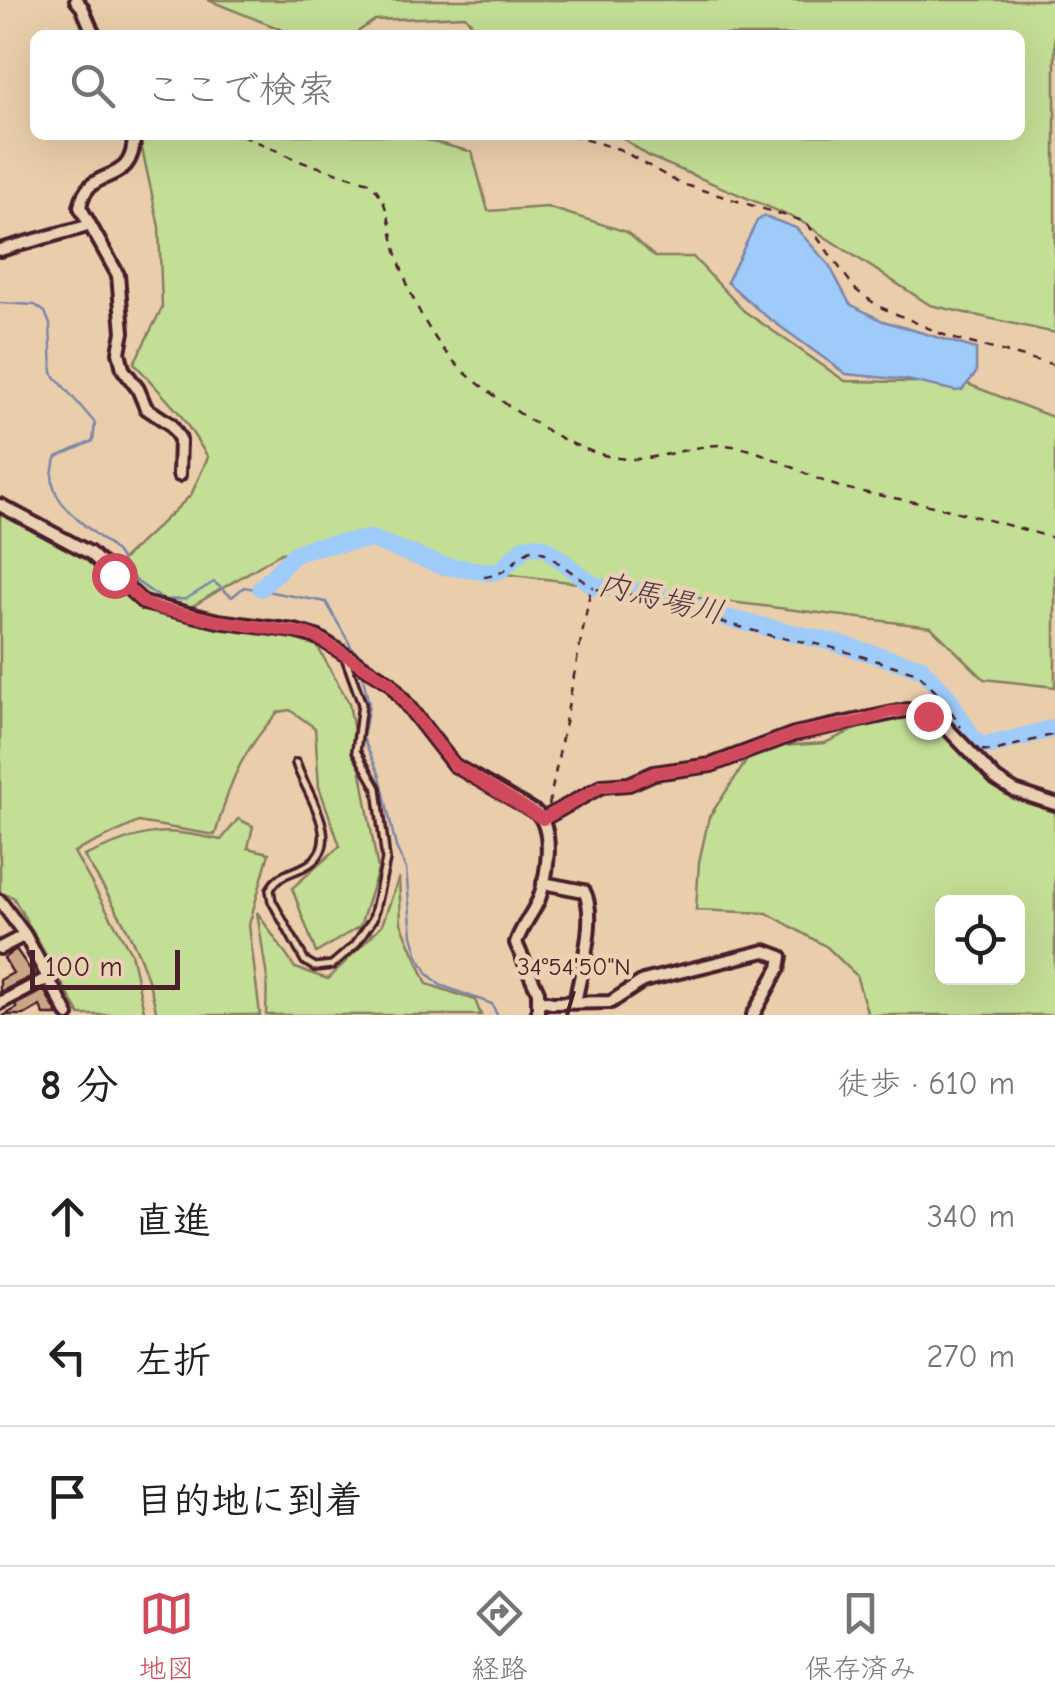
<!DOCTYPE html>
<html lang="ja">
<head>
<meta charset="utf-8">
<style>
  :root { --surface:#fff; --page:#f2f2f2; --text:#202124; --muted:#757577; --line:#e0e0e0; --accent:#d1495b }
  body { margin:0; font-family:"Comic Neue","Klee One",sans-serif; background:var(--page); color:var(--text) }
  .controls { position:absolute; right:30px; bottom:30px; display:grid; overflow:hidden; border-radius:15px; box-shadow:0 10px 40px #0002 }
  .controls button { width:90px; height:90px; display:grid; place-items:center; padding:0; border:0; border-bottom:2px solid var(--line); background:var(--surface); color:var(--text); font:50px sans-serif }
  .scale { position:absolute; left:30px; bottom:25px; width:150px; box-sizing:border-box; padding-left:10px; border:5px solid #4a1f2b; border-top:0; font-size:28px; line-height:35px; white-space:nowrap; color:#4a1f2b; -webkit-text-stroke:8px #ead1b2; paint-order:stroke }
  .stop { position:absolute; width:30px; height:30px; margin:-22px; border:8px solid #d1495b; border-radius:50%; background:#fff }
  .stop.end { background:#d1495b; border-color:#fff; box-shadow:0 2px 10px #0008 }
  .list { margin:0; padding:0; list-style:none }
  h2 { display:flex; justify-content:space-between; align-items:center; height:130px; margin:0; padding:0 40px; font-size:42px }
  h2 small { font-size:32px; font-weight:400; color:var(--muted) }
  .list li { display:grid; grid-template-columns:65px 1fr auto; gap:30px; align-items:center; box-sizing:border-box; height:140px; padding:0 40px; border-top:2px solid var(--line) }
  .list b { display:block; font-size:38px; white-space:nowrap }
  .list em { font-size:32px; font-style:normal; color:var(--muted) }
  .icon { flex:none; width:55px; height:55px; fill:none; stroke:currentColor; stroke-width:2; stroke-linecap:round; stroke-linejoin:round }
  .map { position:relative; flex:none; width:1055px; height:1015px; overflow:hidden }
  .search { position:absolute; background:var(--surface); box-shadow:0 10px 40px #0002; left:30px; right:30px; top:30px; height:110px; display:flex; align-items:center; gap:25px; box-sizing:border-box; padding:0 35px; border-radius:15px; color:var(--muted); font-size:38px }
  .sheet { height:550px; background:var(--surface) }
  nav { display:flex; justify-content:space-around; align-items:center; box-sizing:border-box; height:140px; border-top:2px solid var(--line); background:var(--surface); font-size:28px; color:var(--muted) }
  nav a { display:grid; justify-items:center; gap:5px }
  nav .on { color:var(--accent) }
  .map>svg:first-child { display:block }
</style>
</head>
<body>
<div class="map">
<svg width="1055" height="1015" viewBox="0 0 1055 1015">
  <rect width="100%" height="100%" fill="#eaceab"/>
  <filter id="ink" filterUnits="userSpaceOnUse"><feTurbulence type="fractalNoise" baseFrequency=".01" numOctaves="2"/><feDisplacementMap in="SourceGraphic" scale="20" xChannelSelector="R" yChannelSelector="G"/><feConvolveMatrix kernelMatrix="1 2 1 2 8 2 1 2 1" color-interpolation-filters="sRGB"/></filter>
  <g filter="url(#ink)">
    <path fill="#c3de95" stroke="#867e60" stroke-width="2.5" fill-rule="evenodd" d="M208,0h847v333l-125,-28 -131,-85 -149,-63 -32,-22h402v-100h-538l-17,-19 -90,4 -22,15h-58z
      M139,135h268l65,17 16,59 59,-4 80,25 28,25h38l51,54 101,70 120,2 90,35v269l-71,-8 -53,-52 -474,-59 -57,-21 -31,-4 -88,10 -103,62 137,27 34,61 29,167 -18,56 -44,27 -24,-65 48,-42 -21,-59 -4,-59 -25,-18 -12,2c-39,44 -47,67 -63,123l-77,-13 -64,30 57,101 14,62h-65l-67,-118 -13,-4v-388l49,28 68,32 74,-70 17,-38 -28,-43 -46,-51 28,-55 -3,-81z
      M888,714l36,2 35,27 21,27 35,28 40,11v206h-187l-12,-40 -29,-28 -60,-34 -71,-3 3,-48 10,-45 40,-60 30,-11 46,-3zM942,902h76v76h-76z
      M238,819l15,7 -5,22 21,5 -20,72 11,90h-103c-11,-60 -41,-108 -73,-159 62,-25 71,-30 137,-16z
      M399,877l2,46 26,61 48,16 6,15h-215l1,-37 -10,-66 38,56 33,11 54,-54z"/>
    <path fill="#9ecbf9" stroke="#7c86a7" stroke-width="2.5" d="M764,216l32,12 33,37 21,39 33,17 93,28v24l-14,17 -6,1 -49,-11 -61,-6 -83,-60 -36,-32 30,-61z"/>
    <g fill="none" stroke-linecap="round" stroke-linejoin="round">
      <path stroke="#7c86a7" stroke-width="2.5" d="M0,303l35,2 10,7 5,12 2,49 43,50 -2,18 -36,16c-21,43 32,68 57,93 8,7 10,19 18,27 9,9 22,16 32,23l22,-1 28,-17 18,15 12,-10 82,15 31,55
        M361,669l8,36 -6,33 17,38 16,71 10,22 6,66 6,21 10,18 12,11 52,19 5,11"/>
      <path stroke="#9ecbf9" stroke-width="18" d="M261,588l34,-34 18,-7 58,-8 72,27 48,6 11,-3 23,-22 12,-1 10,3 47,37 66,9 70,24 102,23 89,26 26,28 26,43 8,6h10l64,-17"/>
    </g>
    <path fill="#caa685" stroke="#4a1f2b" stroke-width="2.5" d="M16,949l18,26 -34,17v-12l13,-7 -9,-15z
      M44,990l14,25h-14l-4,-9 -16,9h-19l12,-7 -2,-3z"/>
    <g fill="none" stroke-linecap="round" stroke-linejoin="round">
      <g stroke="#4a1f2b" stroke-width="12">
        <path id="service" d="M296,763c8,28 49,77 13,101 -16,10 -30,8 -39,26l2,11 33,60 10,6 17,-2 23,-20 18,-26 13,-59 -9,-72 -21,-37 6,-47 -17,-47"/>
      </g>
      <g stroke="#4a1f2b" stroke-width="18">
        <path id="minor" d="M76,0l6,7 12,28
          M134,135c0,56 -46,27 -54,72l38,68 5,57 -4,20 4,17 15,20 8,19 24,16 10,15 -1,36
          M0,250l87,-24
          M0,505l90,48 54,50 74,18 77,10 24,7 71,45 64,82 83,48c18,18 10,64 2,86 -7,16 -18,28 -23,44l22,49v23
          M543,819l59,-33 27,-2 25,-11 57,-8 83,-31 113,-24 21,6 17,10 51,53 19,12 40,13
          M543,883l41,8c14,26 -4,83 -9,112
          M0,901l25,34 43,80
          M0,948l25,-13
          M538,1000l14,3 59,-1 32,-21 122,-30 16,6 -2,11 -26,47
          M0,1003l48,-25"/>
      </g>
      <path stroke="#4a1f2b" stroke-width="2.5" stroke-dasharray="8 8" stroke-linecap="butt" d="M242,135l60,27 67,20c21,17 21,52 29,76 16,50 39,95 81,126 39,30 105,77 156,75 30,-1 61,-15 90,-14 40,3 77,31 115,42 32,8 65,12 97,20 40,9 79,21 118,31
        M569,135l50,14 60,34 127,39 50,68 22,16 73,32 104,27
        M484,577c28,-3 29,-20 49,-28l12,4 49,35
        M982,750l12,1 61,-17
        M549,805l41,-212 5,-4 62,10 41,16 74,21 55,10 91,27 28,30 15,24"/>
      <use href="#service" stroke="#ead1b2" stroke-width="5"/>
      <use href="#minor" stroke="#ead1b2" stroke-width="10"/>
    </g>
  </g>
  <g fill="none" stroke-linecap="round" stroke-linejoin="round" filter="url(#ink)">
    <path stroke="#d1495b" stroke-width="12" d="M114,575l30,28 13,5 61,13 90,13 10,4 72,45 64,82 89,54 59,-33 27,-2 25,-11 58,-8 82,-31 64,-12 32,-10 17,-2 21,6"/>
  </g>
  <path fill="none" stroke="#4a1f2b" stroke-width="4" d="M567,1015l7,-24"/>
  <g text-anchor="middle" dominant-baseline="central" stroke-width="9" stroke-linejoin="round" paint-order="stroke">
    <g font-size="32" font-style="italic" fill="#57394a" stroke="#ead1b2">
      <text transform="translate(661 598) rotate(14)">内馬場川</text>
    </g>
  </g>
  <g font-size="25" text-anchor="middle" fill="#4a1f2b" stroke="#ead1b2" stroke-width="9" stroke-linejoin="round" paint-order="stroke">
    <text x="574" y="975">34°54'50"N</text>
  </g>
</svg>
<div class="controls">
<button><svg class="icon" aria-label="locate" viewBox="0 0 24 24"><circle cx="12" cy="12" r="6"/><path d="M12 2v4M12 18v4M2 12h4M18 12h4"/></svg></button>
</div>
<div class="scale">100 m</div>
<div class="stop" style="left:114px;top:575px"></div>
<div class="stop end" style="left:928px;top:716px"></div>
<div class="search"><svg class="icon" aria-label="search" viewBox="0 0 24 24"><circle cx="10" cy="10" r="6"/><path d="M15 15l6 6"/></svg>ここで検索</div>
</div>
<section class="sheet">
<h2>8 分<small>徒歩 · 610 m</small></h2>
<ul class="list">
<li><svg class="icon" aria-label="ahead" viewBox="0 0 24 24"><path d="M12 20V5M6 11l6-6 6 6"/></svg><div><b>直進</b></div><em>340 m</em></li>
<li><svg class="icon" aria-label="left" viewBox="0 0 24 24"><path d="M17 20v-9H6M10 6l-5 5 5 5"/></svg><div><b>左折</b></div><em>270 m</em></li>
<li><svg class="icon" aria-label="arrive" viewBox="0 0 24 24"><path d="M6 21V4h12l-3 4 3 4H6"/></svg><div><b>目的地に到着</b></div></li>
</ul>
</section>
<nav>
<a class="on"><svg class="icon" aria-label="map" viewBox="0 0 24 24"><path d="M3 6l6-2 6 2 6-2v14l-6 2-6-2-6 2zM9 4v14M15 6v14"/></svg>地図</a>
<a><svg class="icon" aria-label="directions" viewBox="0 0 24 24"><path d="M12 3l9 9-9 9-9-9zM9 14v-3h6M13 9l2 2-2 2"/></svg>経路</a>
<a><svg class="icon" aria-label="saved" viewBox="0 0 24 24"><path d="M7 4h10v16l-5-4-5 4z"/></svg>保存済み</a>
</nav>
</body>
</html>
